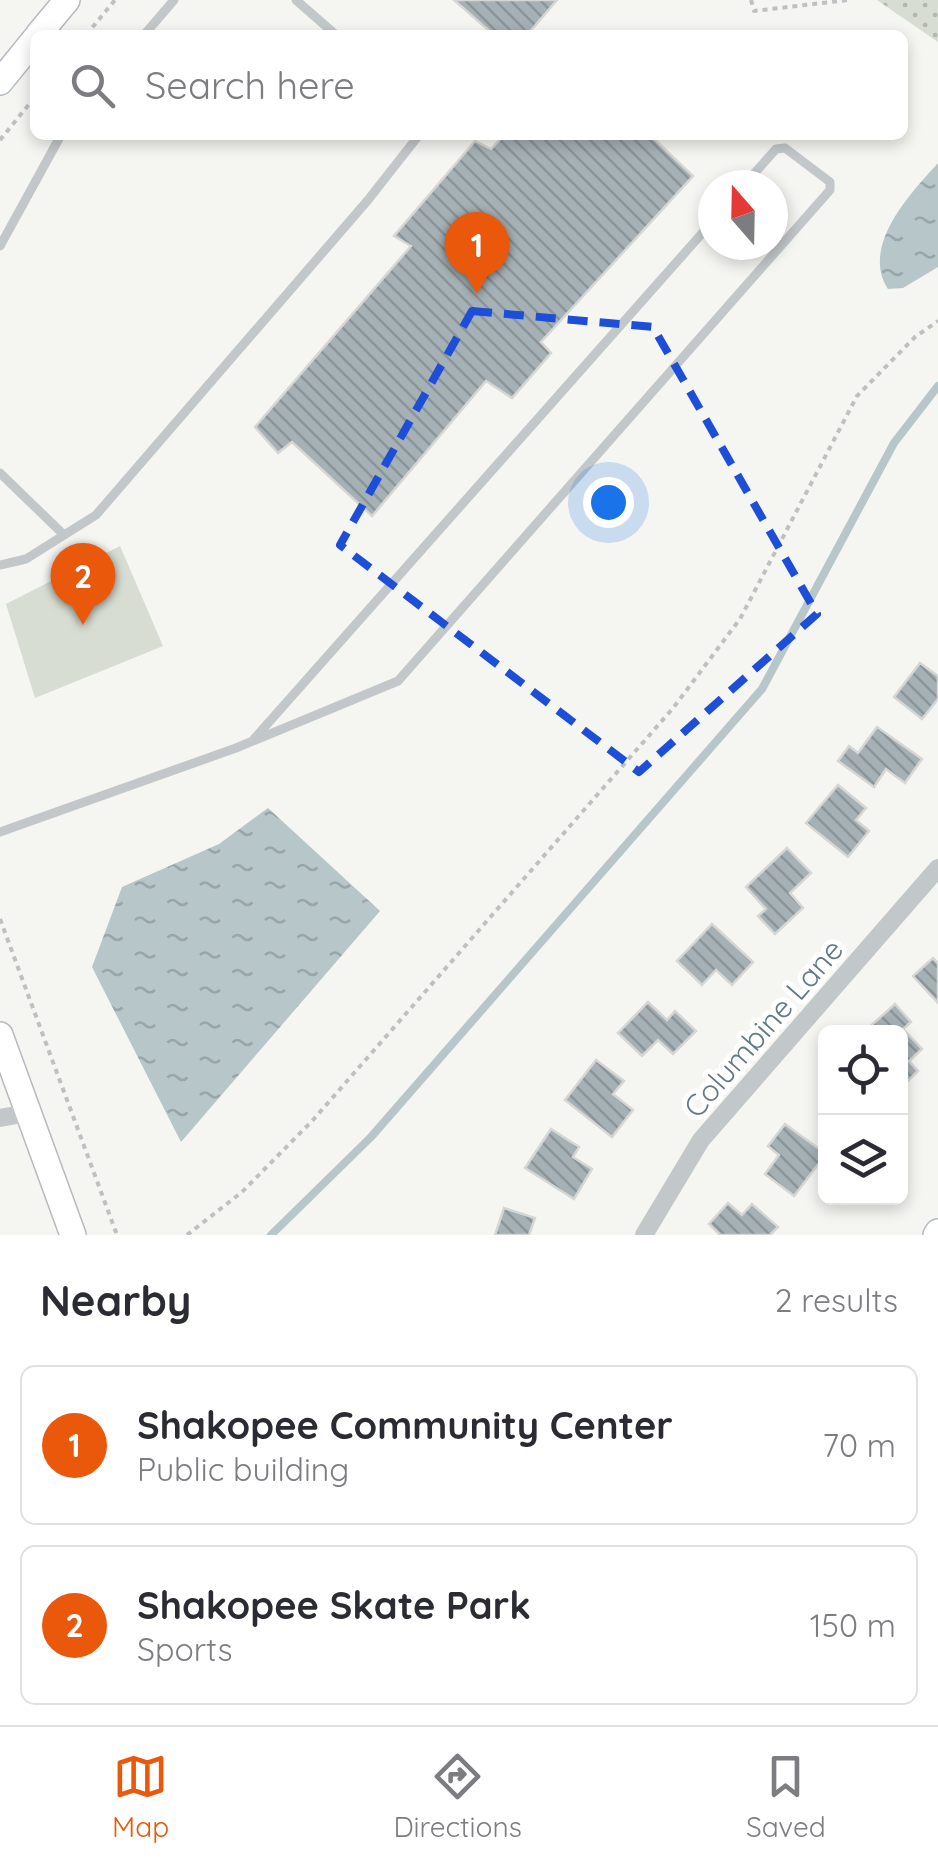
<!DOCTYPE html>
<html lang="en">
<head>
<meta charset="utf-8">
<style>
  :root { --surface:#fff; --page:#f7f7f7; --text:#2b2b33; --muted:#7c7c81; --line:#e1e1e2; --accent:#ea580c }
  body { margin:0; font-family:Quicksand,sans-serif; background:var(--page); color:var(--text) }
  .controls { position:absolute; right:30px; bottom:30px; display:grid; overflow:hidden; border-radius:15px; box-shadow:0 5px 15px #0003 }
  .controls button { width:90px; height:90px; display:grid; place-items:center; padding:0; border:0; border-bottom:2px solid var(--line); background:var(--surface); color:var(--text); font:50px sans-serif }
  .compass { position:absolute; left:698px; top:170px; width:90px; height:90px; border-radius:50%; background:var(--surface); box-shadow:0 5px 15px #0003; rotate:340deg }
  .you { position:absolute; left:608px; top:502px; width:35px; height:35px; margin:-25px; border:8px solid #fff; border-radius:50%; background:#1a73e8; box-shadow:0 0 0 15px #1a73e833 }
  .badge { display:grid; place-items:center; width:65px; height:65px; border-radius:50%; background:var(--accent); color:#fff; font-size:32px; font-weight:700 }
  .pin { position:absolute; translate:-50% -82px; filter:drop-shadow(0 2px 5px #0008) }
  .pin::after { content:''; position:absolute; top:52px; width:35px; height:30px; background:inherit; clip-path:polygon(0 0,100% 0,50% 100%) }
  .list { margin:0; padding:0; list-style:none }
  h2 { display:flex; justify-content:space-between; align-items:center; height:130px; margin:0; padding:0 40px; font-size:42px }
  h2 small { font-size:32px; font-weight:400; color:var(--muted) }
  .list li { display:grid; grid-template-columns:65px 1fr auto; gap:30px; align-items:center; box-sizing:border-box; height:160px; margin:0 20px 20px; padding:0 20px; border:2px solid var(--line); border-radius:15px }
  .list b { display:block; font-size:38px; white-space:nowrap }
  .list p { margin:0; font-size:32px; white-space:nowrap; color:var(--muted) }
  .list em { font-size:32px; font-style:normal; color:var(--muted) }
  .icon { flex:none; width:55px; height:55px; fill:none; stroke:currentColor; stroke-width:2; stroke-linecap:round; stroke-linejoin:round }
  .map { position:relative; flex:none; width:938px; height:1235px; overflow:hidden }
  .search { position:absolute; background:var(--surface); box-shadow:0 5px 15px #0003; left:30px; right:30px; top:30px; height:110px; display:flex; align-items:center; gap:25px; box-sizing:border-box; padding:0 35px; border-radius:15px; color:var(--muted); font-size:38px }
  .sheet { height:490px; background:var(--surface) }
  nav { display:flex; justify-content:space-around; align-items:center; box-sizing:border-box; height:140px; border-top:2px solid var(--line); background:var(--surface); font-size:28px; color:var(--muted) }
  nav a { display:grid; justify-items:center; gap:5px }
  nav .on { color:var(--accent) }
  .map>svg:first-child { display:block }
</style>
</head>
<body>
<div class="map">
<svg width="938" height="1235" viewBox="0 0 938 1235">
  <defs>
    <pattern id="park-dots" width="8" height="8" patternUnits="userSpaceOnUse" patternTransform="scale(2.5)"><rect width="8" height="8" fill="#d7ddd2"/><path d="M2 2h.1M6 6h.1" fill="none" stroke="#b2b8b0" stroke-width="1.8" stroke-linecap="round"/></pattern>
    <pattern id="water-ripples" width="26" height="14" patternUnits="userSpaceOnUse" patternTransform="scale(2.5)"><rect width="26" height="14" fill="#b7c6c9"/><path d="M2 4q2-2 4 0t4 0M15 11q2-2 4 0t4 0" fill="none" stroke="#98a6a9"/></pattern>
    <pattern id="building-back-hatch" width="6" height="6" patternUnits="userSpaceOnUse" patternTransform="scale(2.5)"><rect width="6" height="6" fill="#a6b1b5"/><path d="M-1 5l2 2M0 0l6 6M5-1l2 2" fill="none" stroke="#8b9599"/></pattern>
  </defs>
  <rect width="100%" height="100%" fill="#f5f5f1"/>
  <path fill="url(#park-dots)" d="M877,0h61v42z"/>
  <path fill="#d7ddd2" d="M120,546l43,100 -128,52 -29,-94z"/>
  <path fill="url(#water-ripples)" d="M938,163v104l-35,21 -15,1c-28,-43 23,-96 50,-126z
    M268,808l112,103 -199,231 -89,-175 30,-80 97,-43z"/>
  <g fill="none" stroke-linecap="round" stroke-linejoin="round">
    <path stroke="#b7c6c9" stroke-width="8" d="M271,1235l100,-98 391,-448 132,-246 44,-57"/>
  </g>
  <path fill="url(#building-back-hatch)" stroke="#d6d6d4" stroke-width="2.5" d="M454,0h103l-30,35h-33z
    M504,135h146l43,41 -152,166 10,11 -39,45 -26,-17 -114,135 -80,-74 -14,11 -23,-26 156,-181 -17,-10 81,-95 16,8z
    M920,663l18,13v23l-16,20 -28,-22z
    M877,727l45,32 -17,24 -19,-14 -12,18 -36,-26 11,-15 9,7z
    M838,785l28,23 -10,12 13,11 -21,26 -42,-34z
    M787,848l24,25 -21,20 13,15 -28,26 -17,-18 8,-7 -20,-22z
    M712,924l41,38 -21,23 -16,-15 -14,15 -25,-24z
    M933,958l5,5v40l-25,-27z
    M648,1002l19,18 8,-9 21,20 -23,23 -15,-14 -16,16 -24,-23z
    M895,1004l16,18 -8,7 19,20 -13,12 9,10 -17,17 -1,-56h-36z
    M596,1060l28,21 -11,13 20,16 -21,27 -47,-37z
    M785,1124l41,30 -32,42 -29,-22 14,-19 -11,-9z
    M551,1129l28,18 -6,10 19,12 -18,30 -49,-31z
    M728,1203l14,12 10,-11 26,23 -8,8h-50l-11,-11z
    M504,1208l31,10 -6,17h-34z"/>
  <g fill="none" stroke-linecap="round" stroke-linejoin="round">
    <g stroke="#b4babe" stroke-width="28">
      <path id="secondary" d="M38,35l29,-35
        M0,82l35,-43
        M0,1035l73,200
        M936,1235l2,-3"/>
    </g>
    <path stroke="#bec0c2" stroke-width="4" stroke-dasharray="5 5" stroke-linecap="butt" d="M751,0l3,11 94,-11
      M86,35l29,-35
      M0,140l35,-43
      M0,919l117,316
      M187,1235l55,-43 71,-72 361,-413 66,-88 117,-223 58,-59 23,-16"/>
    <path stroke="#c2c7c9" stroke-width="9" d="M296,0l40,35
      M144,35l30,-35
      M0,246l61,-111
      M0,473l64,62
      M0,565l26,-6 70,-44 272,-315 51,-65
      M254,739l459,-518
      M0,832l236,-84 162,-67 432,-491v-8l-45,-34 -9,1 -32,36"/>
    <path stroke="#c2c7c9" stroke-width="18" d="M0,1118l28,-5
      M644,1235l57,-95 237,-272"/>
    <use href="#secondary" stroke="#fff" stroke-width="25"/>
  </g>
  <path fill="none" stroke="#1d4ed8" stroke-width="8" stroke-dasharray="20 12" stroke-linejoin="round" d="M472,311l181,16 164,287 -178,158 -299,-227z"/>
  <g text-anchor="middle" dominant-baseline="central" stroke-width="10" stroke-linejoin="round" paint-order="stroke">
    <g font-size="30" fill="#627884" stroke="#fff">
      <text transform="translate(763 1028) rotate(-49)">Columbine Lane</text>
    </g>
  </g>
</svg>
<div class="controls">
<button><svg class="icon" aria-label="locate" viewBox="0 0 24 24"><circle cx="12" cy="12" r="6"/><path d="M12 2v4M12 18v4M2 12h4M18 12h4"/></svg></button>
<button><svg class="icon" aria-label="layers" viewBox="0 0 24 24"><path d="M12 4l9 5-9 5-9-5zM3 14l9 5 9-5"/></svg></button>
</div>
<svg class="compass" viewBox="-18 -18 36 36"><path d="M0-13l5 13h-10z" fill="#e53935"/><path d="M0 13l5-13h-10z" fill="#7c7c81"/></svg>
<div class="you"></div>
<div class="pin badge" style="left:477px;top:294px">1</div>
<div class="pin badge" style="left:83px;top:625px">2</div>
<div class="search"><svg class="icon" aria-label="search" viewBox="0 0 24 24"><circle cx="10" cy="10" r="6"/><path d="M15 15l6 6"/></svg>Search here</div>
</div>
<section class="sheet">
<h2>Nearby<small>2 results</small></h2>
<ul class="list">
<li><span class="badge">1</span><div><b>Shakopee Community Center</b><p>Public building</p></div><em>70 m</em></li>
<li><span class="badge">2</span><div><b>Shakopee Skate Park</b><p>Sports</p></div><em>150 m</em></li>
</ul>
</section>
<nav>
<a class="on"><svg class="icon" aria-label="map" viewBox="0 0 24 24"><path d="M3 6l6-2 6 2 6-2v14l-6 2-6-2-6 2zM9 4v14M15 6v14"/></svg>Map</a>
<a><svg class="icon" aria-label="directions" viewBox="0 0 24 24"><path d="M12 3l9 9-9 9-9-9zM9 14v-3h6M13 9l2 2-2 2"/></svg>Directions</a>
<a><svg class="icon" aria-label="saved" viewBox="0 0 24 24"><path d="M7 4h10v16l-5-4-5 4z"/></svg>Saved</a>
</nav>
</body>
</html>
